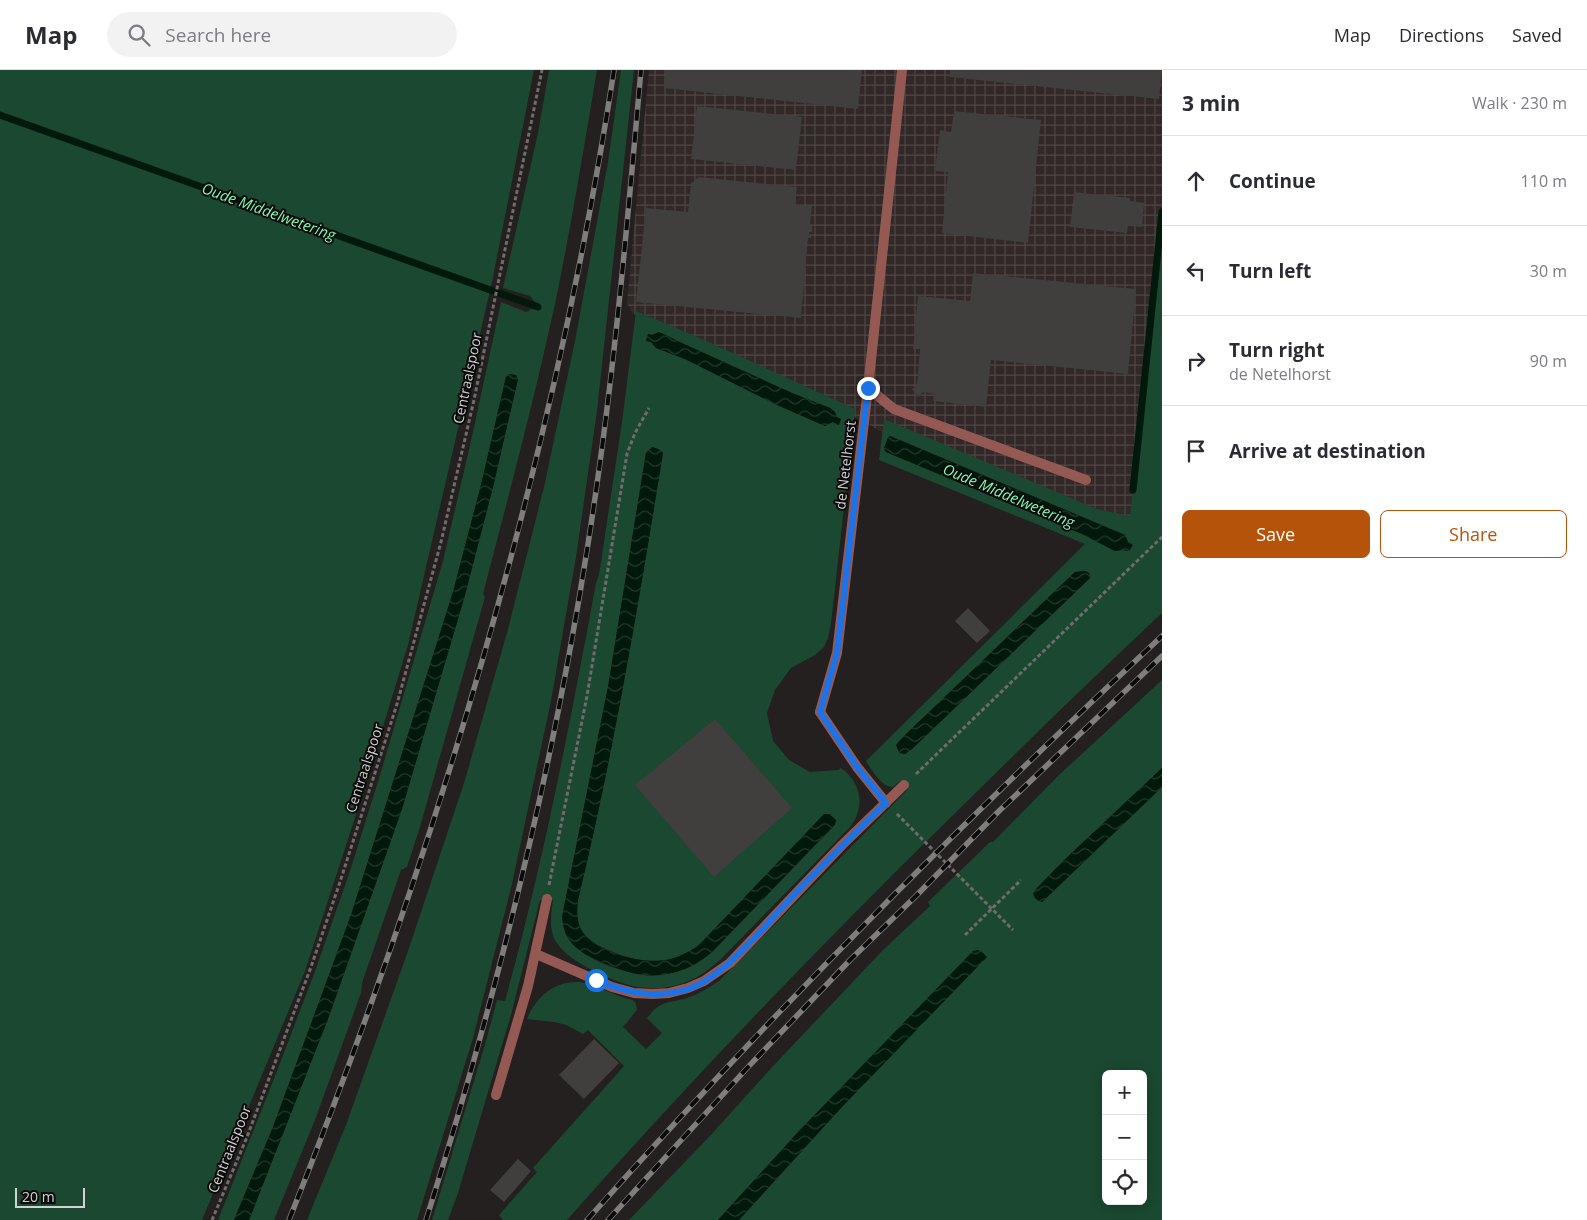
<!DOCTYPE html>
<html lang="en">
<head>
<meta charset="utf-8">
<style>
  :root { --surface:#fff; --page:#f2f2f3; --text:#2b2b33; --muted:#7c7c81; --line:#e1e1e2; --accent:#b45309 }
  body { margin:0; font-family:"Open Sans",sans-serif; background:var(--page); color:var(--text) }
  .controls { position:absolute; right:15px; bottom:15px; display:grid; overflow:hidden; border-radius:8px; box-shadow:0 2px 12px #0003 }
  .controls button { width:45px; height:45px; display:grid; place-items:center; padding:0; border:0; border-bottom:1px solid var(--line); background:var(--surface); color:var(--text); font:25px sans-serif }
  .scale { position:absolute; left:15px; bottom:12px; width:70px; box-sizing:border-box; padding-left:5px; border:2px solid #d3d1d1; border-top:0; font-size:14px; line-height:18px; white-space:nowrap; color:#d3d1d1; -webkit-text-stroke:4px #0b0a0a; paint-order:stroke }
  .stop { position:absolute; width:15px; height:15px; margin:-11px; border:4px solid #1a73e8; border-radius:50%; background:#fff }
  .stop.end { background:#1a73e8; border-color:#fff; box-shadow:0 1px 5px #0008 }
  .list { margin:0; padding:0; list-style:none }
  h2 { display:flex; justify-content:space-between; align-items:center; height:65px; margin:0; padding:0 20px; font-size:21px }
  h2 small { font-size:16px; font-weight:400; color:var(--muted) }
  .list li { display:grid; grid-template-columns:32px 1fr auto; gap:15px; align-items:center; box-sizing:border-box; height:90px; padding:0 20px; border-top:1px solid var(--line) }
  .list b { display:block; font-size:19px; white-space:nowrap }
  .list p { margin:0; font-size:16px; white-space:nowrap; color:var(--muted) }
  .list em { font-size:16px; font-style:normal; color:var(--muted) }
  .actions { display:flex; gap:10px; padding:15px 20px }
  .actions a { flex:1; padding:11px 0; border:1px solid var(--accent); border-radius:8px; text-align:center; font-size:18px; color:var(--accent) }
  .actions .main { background:var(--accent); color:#fff }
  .icon { flex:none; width:28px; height:28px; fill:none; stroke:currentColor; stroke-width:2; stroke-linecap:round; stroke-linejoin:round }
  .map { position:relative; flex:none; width:1162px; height:1150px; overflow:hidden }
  header { display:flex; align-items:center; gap:30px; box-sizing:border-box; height:70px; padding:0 25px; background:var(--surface); border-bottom:1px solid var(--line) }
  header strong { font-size:24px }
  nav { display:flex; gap:28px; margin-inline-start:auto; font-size:18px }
  .search { width:350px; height:45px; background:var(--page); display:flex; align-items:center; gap:12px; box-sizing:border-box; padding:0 18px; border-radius:28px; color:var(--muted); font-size:19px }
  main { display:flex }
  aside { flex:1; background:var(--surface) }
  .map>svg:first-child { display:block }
</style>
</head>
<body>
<header>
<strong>Map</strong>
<div class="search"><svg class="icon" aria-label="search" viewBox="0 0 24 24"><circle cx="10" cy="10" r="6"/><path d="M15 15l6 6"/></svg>Search here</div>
<nav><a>Map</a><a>Directions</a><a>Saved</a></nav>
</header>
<main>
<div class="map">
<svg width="1162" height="1150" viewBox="0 0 1162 1150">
  <defs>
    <pattern id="industrial-grid" width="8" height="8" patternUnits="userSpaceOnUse" patternTransform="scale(1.25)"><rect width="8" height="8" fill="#312827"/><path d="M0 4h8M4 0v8" fill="none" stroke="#4e4645"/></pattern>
    <pattern id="water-waves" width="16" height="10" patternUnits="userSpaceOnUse" patternTransform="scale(1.25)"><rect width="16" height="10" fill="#00190a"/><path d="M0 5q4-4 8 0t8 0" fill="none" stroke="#24392d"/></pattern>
  </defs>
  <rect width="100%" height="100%" fill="#23201f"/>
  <path fill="url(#industrial-grid)" d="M649,0h513v435l-31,31 -245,-102 -46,-25 -191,-86 -17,-10 -5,-10z"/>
  <path fill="#1a4830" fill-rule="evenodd" d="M0,0h534l-42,212 -84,363 -53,173 -50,153 -103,249h-202z
    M549,0h48c-13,78 -26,157 -42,234 -21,97 -47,194 -72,290l2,3 -65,230 -13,40 -6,3 -39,113 -1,10 -46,127 -41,100h-25l79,-201 74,-210 63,-214 28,-108 25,-108 -12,-2 -25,108 -28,107 -102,323 -78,212 -39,93h-16l59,-149 37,-97 36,-103 30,-96 63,-214 28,-120 30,-139 25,10 3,-1 1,-2 7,1 2,-7 -4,-1 -5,-6 -27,-8 35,-155z
    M621,0h13l-37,341 -21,146 -25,144 -39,183 -39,154 -56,182h-110l39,-95 62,-174 56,-168 44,-154 36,-142 31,-146 33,-179z
    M1162,147v396c-75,70 -148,142 -221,214 -129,127 -254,257 -374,393h-64l-4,-5 38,-43 -4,-4 91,-102 -36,-36 -5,4 -17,-9 -12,-3 -27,-3c10,-25 34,-43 62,-35 15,5 29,13 44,16l3,4 1,6 -14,17 23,22 16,-16 -15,-15c15,-19 20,-14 40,-20 12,-4 22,-11 32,-17l189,-192 -8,-8 -7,6c-12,0 -21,-17 -27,-26l219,-217 -206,-84 5,-41 213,90 33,7zM891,366l234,99 3,7 4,4 -3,5 -6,-1 -8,1 -33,-17 -196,-82 -2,-2zM1085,501l4,2 1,5 -178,171 -7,5 -3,-16 173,-166z
    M636,241l66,28 153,70 -24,215 -3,14 -4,9 -9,8 -24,13 -16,22 -8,23 6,28 16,19 21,12 28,-2 3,-2c20,14 25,39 9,59l-129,132c-15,14 -32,25 -53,28 -10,2 -21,1 -31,0 -24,-5 -73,-26 -83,-49 -5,-13 -3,-25 -1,-38l-10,-2v2h-3l-29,115 -53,178 -10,27h-16l54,-179 11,-41 8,1c38,-137 65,-277 91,-418l3,-8 23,-153zM662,263l22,11 108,49 38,15 6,9 5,2 -3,6 -6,-3 -7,4 -50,-22 -90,-45 -29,-11 -4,-6 -6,-2 2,-6 4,1zM652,377l6,2 5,4c-25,150 -49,299 -85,447 -3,24 3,38 26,48 24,11 48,18 74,9 22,-8 33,-25 50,-40 36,-32 72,-65 108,-97l-1,5 -123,127c-12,10 -25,18 -41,21 -8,2 -18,4 -27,2 -22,-3 -59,-15 -73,-33 -6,-7 -8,-16 -9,-25l46,-230 38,-234z
    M1162,610v88l-101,95 -26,35 3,3 4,1 120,-115v433h-423l101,-111 146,-152 -187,174 -81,89h-89l80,-83 65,-72 109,-115 47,-44 -2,-4 62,-60h3l66,-67zM1106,1004h37v127h-37z"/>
  <path fill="url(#water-waves)" d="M659,262l25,12 108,49 38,15 5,4 2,5 4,2 -2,6 -6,-3 -8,4 -50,-22 -90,-45 -29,-11 -5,-6 -5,-1 2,-7 4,1z
    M509,304l7,1 2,4 -25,108 -28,108 -63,214 -74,210 -79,201h-15l39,-93 78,-212 102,-323 28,-107 25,-108z
    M890,366l235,99 3,7 5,3 -4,6 -6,-1 -8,1 -33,-17 -196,-82 -2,-4 4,-11z
    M652,377l6,2 5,4c-24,149 -49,299 -85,447 -1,10 -2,20 3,30 14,23 60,34 85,30 12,-2 22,-8 32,-14l126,-132h6l6,6 -1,4 -123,128c-12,10 -25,18 -41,21 -26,6 -47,-1 -71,-12 -11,-5 -21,-9 -29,-19 -6,-7 -8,-16 -9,-25l46,-230 38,-234z
    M1085,501l4,2 1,5 -178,171 -7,5 -6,-1 -3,-8 6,-7 173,-166z
    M1162,698v19l-120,115 -7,-4 -2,-4 3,-5 25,-26z
    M978,880l4,2 5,5 -147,152 -101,111h-21l81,-89 174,-180z"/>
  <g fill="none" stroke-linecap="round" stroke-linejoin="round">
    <path stroke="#00190a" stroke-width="7" d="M0,45l538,192
      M1133,420l29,-278"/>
  </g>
  <path fill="#413e3e" d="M666,0h196l-4,39 -194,-21z
    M950,0h212v2l-3,27 -209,-22z
    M697,36l105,11 -6,53 -105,-11z
    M954,41l87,9 -13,123 -86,-10 6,-61 -13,-1 5,-41 11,2z
    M699,107l98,10 -2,18 17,1 -2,18h2v8h-3v4h2v2h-3l-7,80 -165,-16 10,-94 42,4 3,-29z
    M1074,122l56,6v3l14,2 -2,24 -14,-1 -1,7 -57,-6z
    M973,203l163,16 -8,85 -137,-14 -5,47 -53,-6 1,-7 -11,-2 -5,5 -6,-8 5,-4 3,-36h-7l5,-53 52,5z
    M968,538l22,23 -13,12 -22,-22z
    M715,649l77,89 -78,69 -79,-92z
    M594,969l25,24 -35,36 -25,-24z
    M518,1089l13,12 -27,31 -14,-12z"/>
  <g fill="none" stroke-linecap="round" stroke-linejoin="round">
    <path stroke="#6f6c6b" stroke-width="3" stroke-dasharray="4 2.5" stroke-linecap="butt" d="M916,704l246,-237
      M897,744l116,116
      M549,815l38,-189 40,-242 8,-21 14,-25
      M965,865l56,-55
      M212,1150l35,-83 64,-170 29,-85 57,-178 44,-162 33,-142 68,-330"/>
    <path stroke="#945953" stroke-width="10" d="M868,318l26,21 192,71
      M820,642l37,55 29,36
      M536,884l76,33 22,6 19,1 16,-1 19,-5 16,-7 26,-18 112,-118 62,-60
      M496,1025l32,-109 19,-87"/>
    <path stroke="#945953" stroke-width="10" d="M820,642l17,-59 31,-265 34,-318"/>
    <g stroke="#807d7d" stroke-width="5.5">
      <path id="rail" d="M289,1150c148,-370 264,-755 325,-1150
        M426,1150c70,-221 126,-446 162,-676 25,-157 39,-316 53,-474
        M587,1150c182,-204 375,-398 575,-584
        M608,1150l141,-154 102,-107 64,-62 84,-86 163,-155"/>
    </g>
    <use href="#rail" stroke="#0b0a0a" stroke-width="4" stroke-dasharray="11" stroke-linecap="butt"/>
  </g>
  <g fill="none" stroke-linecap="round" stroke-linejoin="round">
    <path stroke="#1a73e8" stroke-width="6" d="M596,910c30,13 60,19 92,9 38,-13 76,-63 104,-92 31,-32 62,-64 94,-94l-29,-36 -37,-55 17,-59 31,-265"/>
  </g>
  <g text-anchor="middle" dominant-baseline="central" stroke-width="4" stroke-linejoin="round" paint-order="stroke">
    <g font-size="14" fill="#d3d1d1" stroke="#0b0a0a">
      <text transform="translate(467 308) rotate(-78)">Centraalspoor</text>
      <text transform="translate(845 395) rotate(-83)">de Netelhorst</text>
      <text transform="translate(364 698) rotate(-72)">Centraalspoor</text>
      <text transform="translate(229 1079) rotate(-68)">Centraalspoor</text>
    </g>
    <g font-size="15" font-style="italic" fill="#7efab6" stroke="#0b0a0a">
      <text transform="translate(269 141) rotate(20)">Oude Middelwetering</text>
      <text transform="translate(1009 425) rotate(23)">Oude Middelwetering</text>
    </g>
  </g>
</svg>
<div class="controls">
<button>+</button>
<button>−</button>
<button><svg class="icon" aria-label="locate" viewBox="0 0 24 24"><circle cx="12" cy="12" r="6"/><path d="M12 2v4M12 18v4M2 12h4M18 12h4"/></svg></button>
</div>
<div class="scale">20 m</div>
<div class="stop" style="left:596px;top:910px"></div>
<div class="stop end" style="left:868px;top:318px"></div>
</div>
<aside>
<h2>3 min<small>Walk · 230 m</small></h2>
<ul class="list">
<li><svg class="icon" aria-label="ahead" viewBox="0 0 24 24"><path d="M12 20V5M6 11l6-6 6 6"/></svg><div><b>Continue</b></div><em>110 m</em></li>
<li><svg class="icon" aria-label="left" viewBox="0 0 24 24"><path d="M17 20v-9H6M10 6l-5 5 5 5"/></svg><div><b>Turn left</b></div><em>30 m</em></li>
<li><svg class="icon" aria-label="right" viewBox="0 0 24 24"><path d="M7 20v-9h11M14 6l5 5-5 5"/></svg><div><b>Turn right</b><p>de Netelhorst</p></div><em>90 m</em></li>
<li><svg class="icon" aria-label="arrive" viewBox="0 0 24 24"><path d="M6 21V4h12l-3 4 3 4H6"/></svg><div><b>Arrive at destination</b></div></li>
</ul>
<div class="actions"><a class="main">Save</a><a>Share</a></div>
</aside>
</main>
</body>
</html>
